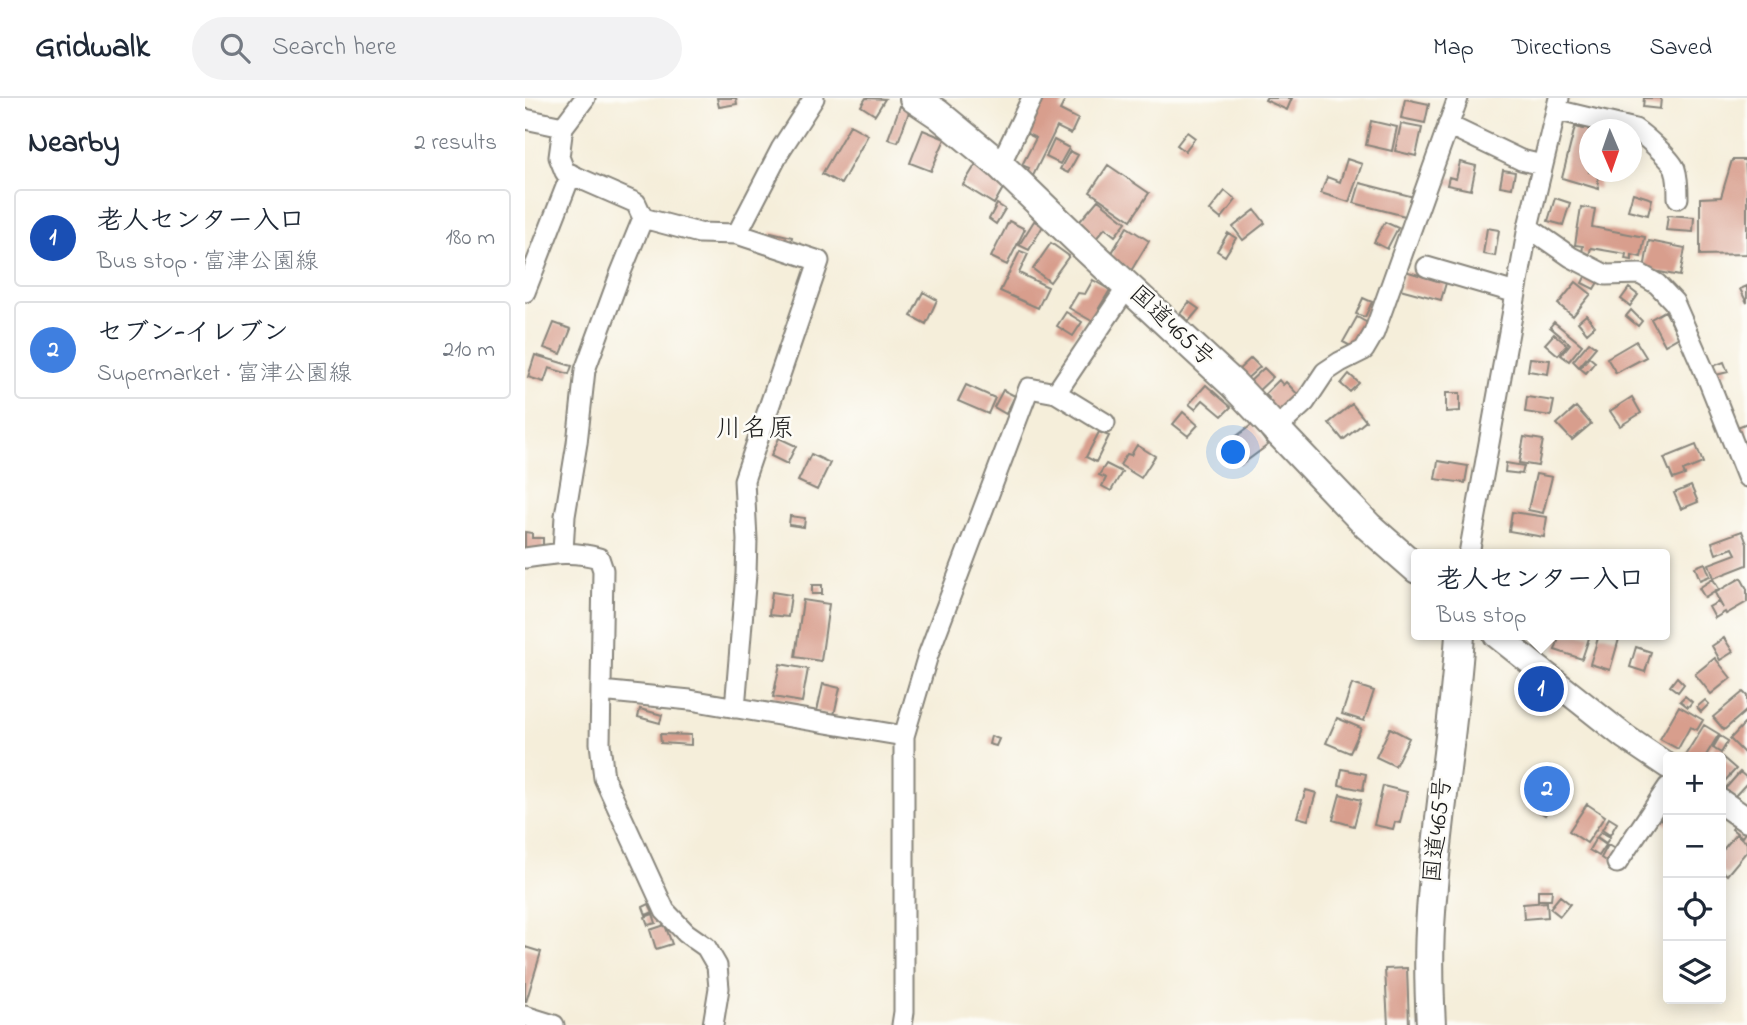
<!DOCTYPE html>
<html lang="en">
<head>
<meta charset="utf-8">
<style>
  :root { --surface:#fff; --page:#f2f2f3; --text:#1f2937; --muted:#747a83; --line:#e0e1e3; --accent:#d1495b }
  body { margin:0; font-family:"Indie Flower","Klee One",sans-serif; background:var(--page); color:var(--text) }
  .controls { position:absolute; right:21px; bottom:21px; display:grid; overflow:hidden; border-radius:7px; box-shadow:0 4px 18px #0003 }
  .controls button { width:63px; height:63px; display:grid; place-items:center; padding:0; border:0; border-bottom:2px solid var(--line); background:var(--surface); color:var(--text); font:35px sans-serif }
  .compass { position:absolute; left:1054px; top:21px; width:63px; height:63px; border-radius:50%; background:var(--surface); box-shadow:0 4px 18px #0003; rotate:178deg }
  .you { position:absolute; left:709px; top:355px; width:24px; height:24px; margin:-18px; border:5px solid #fff; border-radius:50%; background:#1a73e8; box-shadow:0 0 0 10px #1a73e833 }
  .badge { display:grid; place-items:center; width:46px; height:46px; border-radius:50%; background:var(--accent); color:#fff; font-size:23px; font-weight:700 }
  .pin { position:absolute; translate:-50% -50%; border:4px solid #fff; box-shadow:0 2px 7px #0006 }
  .popup { position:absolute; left:886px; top:451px; width:259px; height:91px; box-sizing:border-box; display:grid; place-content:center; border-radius:7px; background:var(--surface); filter:drop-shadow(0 2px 5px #0005); font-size:23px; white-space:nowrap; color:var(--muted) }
  .popup b { font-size:26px; color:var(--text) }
  .popup::after { content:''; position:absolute; left:50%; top:100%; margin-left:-14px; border:14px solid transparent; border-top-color:var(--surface) }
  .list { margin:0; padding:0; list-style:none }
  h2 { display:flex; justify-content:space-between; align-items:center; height:91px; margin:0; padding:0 28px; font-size:30px }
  h2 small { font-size:23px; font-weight:400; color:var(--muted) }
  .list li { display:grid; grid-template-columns:46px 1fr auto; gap:21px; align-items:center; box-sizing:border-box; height:98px; margin:0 14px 14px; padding:0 14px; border:2px solid var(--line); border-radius:7px }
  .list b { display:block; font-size:26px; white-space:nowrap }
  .list p { margin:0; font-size:23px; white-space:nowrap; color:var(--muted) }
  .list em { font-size:23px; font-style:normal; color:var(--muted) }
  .icon { flex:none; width:38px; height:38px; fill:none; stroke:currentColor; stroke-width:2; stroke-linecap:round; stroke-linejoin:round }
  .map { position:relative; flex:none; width:1222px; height:927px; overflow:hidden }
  header { display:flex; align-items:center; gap:42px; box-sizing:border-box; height:98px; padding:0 35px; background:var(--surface); border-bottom:2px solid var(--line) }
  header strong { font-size:33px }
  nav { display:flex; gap:38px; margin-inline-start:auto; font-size:24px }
  .search { width:490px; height:63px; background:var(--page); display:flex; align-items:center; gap:18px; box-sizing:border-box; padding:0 24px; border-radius:38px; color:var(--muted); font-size:26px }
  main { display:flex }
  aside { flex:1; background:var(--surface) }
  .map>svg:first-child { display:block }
</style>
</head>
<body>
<header>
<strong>Gridwalk</strong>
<div class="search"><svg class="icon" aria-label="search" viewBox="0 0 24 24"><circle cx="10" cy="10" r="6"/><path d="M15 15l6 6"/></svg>Search here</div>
<nav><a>Map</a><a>Directions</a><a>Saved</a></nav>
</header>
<main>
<aside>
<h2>Nearby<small>2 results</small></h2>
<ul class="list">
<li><span class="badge" style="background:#1a4fb4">1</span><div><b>老人センター入口</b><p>Bus stop · 富津公園線</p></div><em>180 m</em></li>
<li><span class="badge" style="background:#3f7fe0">2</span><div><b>セブン-イレブン</b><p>Supermarket · 富津公園線</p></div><em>210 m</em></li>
</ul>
</aside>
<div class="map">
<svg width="1222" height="927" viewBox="0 0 1222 927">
  <rect width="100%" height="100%" fill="#fdfcf7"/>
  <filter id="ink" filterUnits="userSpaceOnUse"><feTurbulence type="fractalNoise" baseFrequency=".0143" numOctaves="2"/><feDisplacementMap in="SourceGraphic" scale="14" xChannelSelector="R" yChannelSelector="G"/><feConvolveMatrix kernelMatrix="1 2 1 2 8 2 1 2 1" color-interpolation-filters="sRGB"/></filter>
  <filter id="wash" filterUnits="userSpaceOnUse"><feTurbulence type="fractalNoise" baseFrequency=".00686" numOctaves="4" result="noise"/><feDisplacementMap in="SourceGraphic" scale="28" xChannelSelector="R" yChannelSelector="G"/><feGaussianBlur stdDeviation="1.57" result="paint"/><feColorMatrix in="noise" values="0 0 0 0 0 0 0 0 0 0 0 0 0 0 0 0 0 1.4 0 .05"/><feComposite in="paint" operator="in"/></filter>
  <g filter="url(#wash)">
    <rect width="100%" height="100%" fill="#f5eeda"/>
    <g id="blocks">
      <path fill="#d89e8d" d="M192,0h19l1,6 -18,3z
        M341,0l19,1 -10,16 -14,-9z
        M516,0h25l-6,12 18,9 -7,15 -14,-7 -26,53 -7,-3 5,-9 -7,-3 14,-27 -15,-7z
        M741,0h26l-5,12 -22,-10z
        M1119,0h17l-1,11 -17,-2z
        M880,1l24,5 -4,19 -24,-5z
        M375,8l10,3 -12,33 -10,-3z
        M846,23l26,6 -5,24 -26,-6z
        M876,26l21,4 -6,28 -21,-5z
        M325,27l18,10 -27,49 -19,-10z
        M1060,27l15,5h-11v42h8l2,17 -37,-11 13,-51 9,2z
        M398,32l22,9 -14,32 -21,-8z
        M662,34l8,6 -10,13 -8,-6z
        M529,42l15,8 -9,16 -14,-7z
        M545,53l8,4 -10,18 -8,-4z
        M822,61l15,5 -13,38 -28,-9 6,-16 13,5z
        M1207,62h13l2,24v70l-47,1v-57l21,-1z
        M935,64l16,4 -5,24 -24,-5 2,-8 7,2z
        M451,66l30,19 -12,21 -31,-19z
        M583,67l41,28 -18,27 -41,-28z
        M978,72l12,2 -3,16 -12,-2z
        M835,85l54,14 -5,20 -55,-14z
        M700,93l11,9 -15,19 -11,-9z
        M1108,95l19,6 -4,16 -20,-5z
        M1030,100l15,5 -7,22 -15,-4z
        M573,102l28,22 -11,14 -10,-8 -12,14 -18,-15z
        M472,106l8,5 -9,15 -7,-5z
        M1056,109l14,2 -3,18 53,10 -4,20 -9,-2v5l-7,-1 1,-5 -35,-6 -2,7 -7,-2 1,-7 -8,-1z
        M730,112l10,13 -22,17 -10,-13z
        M1143,117l26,2 -1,15 -27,-2z
        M484,123l16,8 -18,36 -16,-8z
        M509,123l9,5 -14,24 -10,-5z
        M860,124l13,6 -11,21 -13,-7z
        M602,129l22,14 -18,30 -20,-12 2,-8z
        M962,130l12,2 -4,26 -12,-2z
        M246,134l21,5 -2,10 -21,-5z
        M703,135l8,5 -11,18 -8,-5z
        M1124,143l36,7 -5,28 -36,-7z
        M526,145l18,13 -19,26 -17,-13z
        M495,153l8,3 -9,19 29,14 -10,21 -38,-17z
        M880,173l41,12 -5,17 -41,-11z
        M1061,177l12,7 -4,7 -12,-6z
        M568,182l17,10 -11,18 6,3 -8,13 -28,-16 9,-15 7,1z
        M1051,184l15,12 -18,22 -15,-12z
        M1222,188v17l-7,-14z
        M1104,190l9,7 -8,11 -9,-7z
        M398,194l14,8 -11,24 -15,-8z
        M838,200l9,4 -7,15 -9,-3z
        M664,204l10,7 -10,12 -9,-7z
        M1106,212l11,11 -4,5 -12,-10z
        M1140,213l14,26 -14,8 -14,-26z
        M541,214l16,10 -9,14 -16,-10z
        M1061,217l9,11 -8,7 -9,-11z
        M832,219l14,8 -13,25 -15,-8z
        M1029,224l28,23 -13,16 -8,-6 9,-11 -20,-17z
        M29,225l17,6 -10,25 -17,-6z
        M1029,236l13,11 -9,10 -13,-11z
        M1111,243l10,16 -30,16 -9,-15z
        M1064,244l7,5 -17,20 -6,-6z
        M10,257l37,11 -3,8 -20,-6 -5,14 -16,-5z
        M1064,259l6,5 -9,11 -6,-5z
        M726,260l9,9 -16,14 -8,-9z
        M1005,260l20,2 -2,14 -20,-3z
        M1199,264l4,10 -12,3 -3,-9z
        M739,270l9,9 -17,16 -9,-9z
        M824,276l10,9 -9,9 -9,-8z
        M754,282l4,5 3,-3 15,16 -23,18 -13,-14 4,-4 -4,-4z
        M441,287l29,13 -7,16 -30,-13z
        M681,287l25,22 -9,9 -19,-16 -8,9 -6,-5z
        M478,292l12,6 -9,18 -12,-7z
        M921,295h14v18l-14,1z
        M1002,299l27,4 -3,15 -26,-4z
        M1107,299l9,16 -21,13 -10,-15z
        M827,306l14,17 -23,19 -14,-17z
        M1051,309l15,17 -19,16 -15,-16z
        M658,314l15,13 -10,11 -15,-12z
        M1222,325v35l-12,-30z
        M728,326l15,21 -27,20 -15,-21z
        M574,334l10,4 -13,26 -10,-5z
        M999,339l19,3 -5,26 -19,-3z
        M254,340l17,8 -9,18 -16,-8z
        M612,347l18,11 -14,22 -21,-13 7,-11 4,1z
        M1171,347l7,18 -20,8 2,4 -12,4 -9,-21z
        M286,356l19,9 -13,27 -19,-9z
        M913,363l30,5 -3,17 -30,-4z
        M981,365l18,3 -2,8 -17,-2z
        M581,366l16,8 -11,19 -9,-5 4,-8 -7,-3z
        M1011,376l16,3 -9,36 -15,-3z
        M1166,388l7,16 -17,7 -7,-16z
        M987,414l35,5 -3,20 -35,-6z
        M265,418l15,2 -1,9 -15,-2z
        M1217,433l5,13v21l-33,13 -5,-14 27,-10 -3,-6 -17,6 -4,-12z
        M0,434l7,1v5h11v13l-18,-1z
        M1180,465l5,13 -10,4 -5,-13z
        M1216,480l6,11v13l-21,12 -1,-2 -10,6 -6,-11 9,-5 5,6 -8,-15z
        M1188,481l6,10 -14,9 -6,-10z
        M287,487h10v9h-10z
        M247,494l19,3 -3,22 -19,-2z
        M278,502l26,4 -8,57 -26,-4z
        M1035,537h30l-8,24 -27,-9z
        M1074,537h6l14,4 -9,31 -20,-6z
        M1199,540l9,14 -13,8 -8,-14z
        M1111,549l15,5 -6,20 -15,-5z
        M1190,560l16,20 -20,16 -16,-20z
        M255,566l28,5 -6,33 -29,-5z
        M1152,579l7,7 -6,8 -8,-6z
        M298,586l17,4 -6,27 -17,-4z
        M827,586l22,7 -10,30 -22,-7z
        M1218,594l4,4v14l-23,20 -11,-13z
        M1160,598l7,6 -4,5 -8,-6z
        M1180,602l4,4 -8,8 -4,-5z
        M1154,608l24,14 -6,10 -7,-3 -12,22 -18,-10z
        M115,611l22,6 -2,8 -22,-6z
        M812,620l24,10 -11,25 -24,-10z
        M1219,626l3,4v28l-17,-17z
        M1179,627l15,9 -14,23h-21z
        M865,630l19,10 -14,28 -19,-9z
        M135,636l31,1v10l-30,-2z
        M466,638l8,3 -3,7 -7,-2z
        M1195,638l8,5 -7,12 -8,-5z
        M1196,658l15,13 -15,16z
        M1025,668l18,12 -23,37 -19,-12z
        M817,671l24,5 -3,16 -24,-5z
        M1215,674l7,6v5l-13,14 -9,-8z
        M858,688l24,6 -7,31 -5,-1 -2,7 -19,-4z
        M781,692l10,3 -8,27 -11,-3z
        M815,696l21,6 -7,26 -21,-6z
        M1062,706l18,12 -18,27 -18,-12z
        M1139,706l4,4v18l-13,-12z
        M1084,720l8,5 -7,12 -8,-5z
        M1213,723l9,9 -5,7 -10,-8z
        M1076,734l9,5 -4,6 -9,-6z
        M1211,736l11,9v8l-20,24 -6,-5v-18z
        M1071,740l10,7 -7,11 -10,-6z
        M1083,747l10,6 -8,13 -9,-6z
        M1013,792h14l-1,10h-13z
        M1035,798l10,8 -10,12 -10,-8z
        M1022,804l1,15 -24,2 -1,-15z
        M124,806l4,8 -7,3 -3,-8z
        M128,816l3,9 -8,2 -3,-8z
        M140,827l7,19 -16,5 -6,-19z
        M0,849l16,5 -15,50h-1z
        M882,870l2,57h-21l-3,-56z"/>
    </g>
  </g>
  <g filter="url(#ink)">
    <use href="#blocks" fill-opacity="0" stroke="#88857b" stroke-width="2"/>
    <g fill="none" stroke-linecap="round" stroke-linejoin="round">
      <g stroke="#88857b" stroke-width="23">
        <path id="minor" d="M1031,12l79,19c9,6 37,31 40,40 3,9 3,20 3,29
          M0,21l38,8
          M923,27l73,35 21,5
          M475,67l32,-67
          M118,120l56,15 38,1 82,27 -75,219 3,60 -1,34 -11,134
          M1003,129l43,30 35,18 34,-1 17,10 17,18 35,80 38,95
          M212,136l44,-85 33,-51
          M902,169l89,26
          M0,194l46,-118
          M531,295l49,30
          M751,331l29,-27 20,-30 15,-10 24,-12 10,-17 84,-235
          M38,454l2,-36 12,-73 8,-73 36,-98 22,-54 -7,-15 -71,-31 -6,-15 4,-30 22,-29
          M944,456l59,-327 31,-129
          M0,460c27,-4 47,-8 74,0l4,12 -3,173 4,35 61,133 21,22 20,14 11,19 2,22 -6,37
          M76,593l89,9 214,36
          M1092,765l51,-76
          M0,918l29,9
          M377,927l2,-13v-276l24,-81 101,-267 27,5 72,-107"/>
      </g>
      <g stroke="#88857b" stroke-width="28">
        <path id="major" d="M971,537l129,102 43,29
          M1196,704l26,18"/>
      </g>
      <g stroke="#88857b" stroke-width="32">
        <path id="highway" d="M389,0l24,16 62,51 87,84 146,135 135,142 49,43
          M906,927c-2,-37 -3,-75 0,-113 6,-93 23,-184 29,-277"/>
      </g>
      <use href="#minor" stroke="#fff" stroke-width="19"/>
      <use href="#major" stroke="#fff" stroke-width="24"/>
      <use href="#highway" stroke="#fff" stroke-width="28"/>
    </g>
  </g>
  <g text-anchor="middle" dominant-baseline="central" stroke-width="5" stroke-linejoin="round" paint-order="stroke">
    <g font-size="24" fill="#1c1c1c" stroke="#fdfcf7">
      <text transform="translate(646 229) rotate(43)">国道465号</text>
      <text transform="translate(914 732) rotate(-84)">国道465号</text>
    </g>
    <g font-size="26" fill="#1c1c1c" stroke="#fdfcf7">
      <text x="230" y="332">川名原</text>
    </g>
  </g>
</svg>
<div class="controls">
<button>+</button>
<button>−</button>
<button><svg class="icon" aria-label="locate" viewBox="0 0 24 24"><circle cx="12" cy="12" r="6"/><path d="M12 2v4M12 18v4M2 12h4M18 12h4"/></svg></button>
<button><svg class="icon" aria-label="layers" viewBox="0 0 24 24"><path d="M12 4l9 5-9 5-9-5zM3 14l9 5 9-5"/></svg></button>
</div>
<svg class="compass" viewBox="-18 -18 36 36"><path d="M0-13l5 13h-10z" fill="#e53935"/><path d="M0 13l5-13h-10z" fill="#747a83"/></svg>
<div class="you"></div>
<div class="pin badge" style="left:1016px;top:591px;background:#1a4fb4">1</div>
<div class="popup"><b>老人センター入口</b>Bus stop</div>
<div class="pin badge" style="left:1022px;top:691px;background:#3f7fe0">2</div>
</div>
</main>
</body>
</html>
